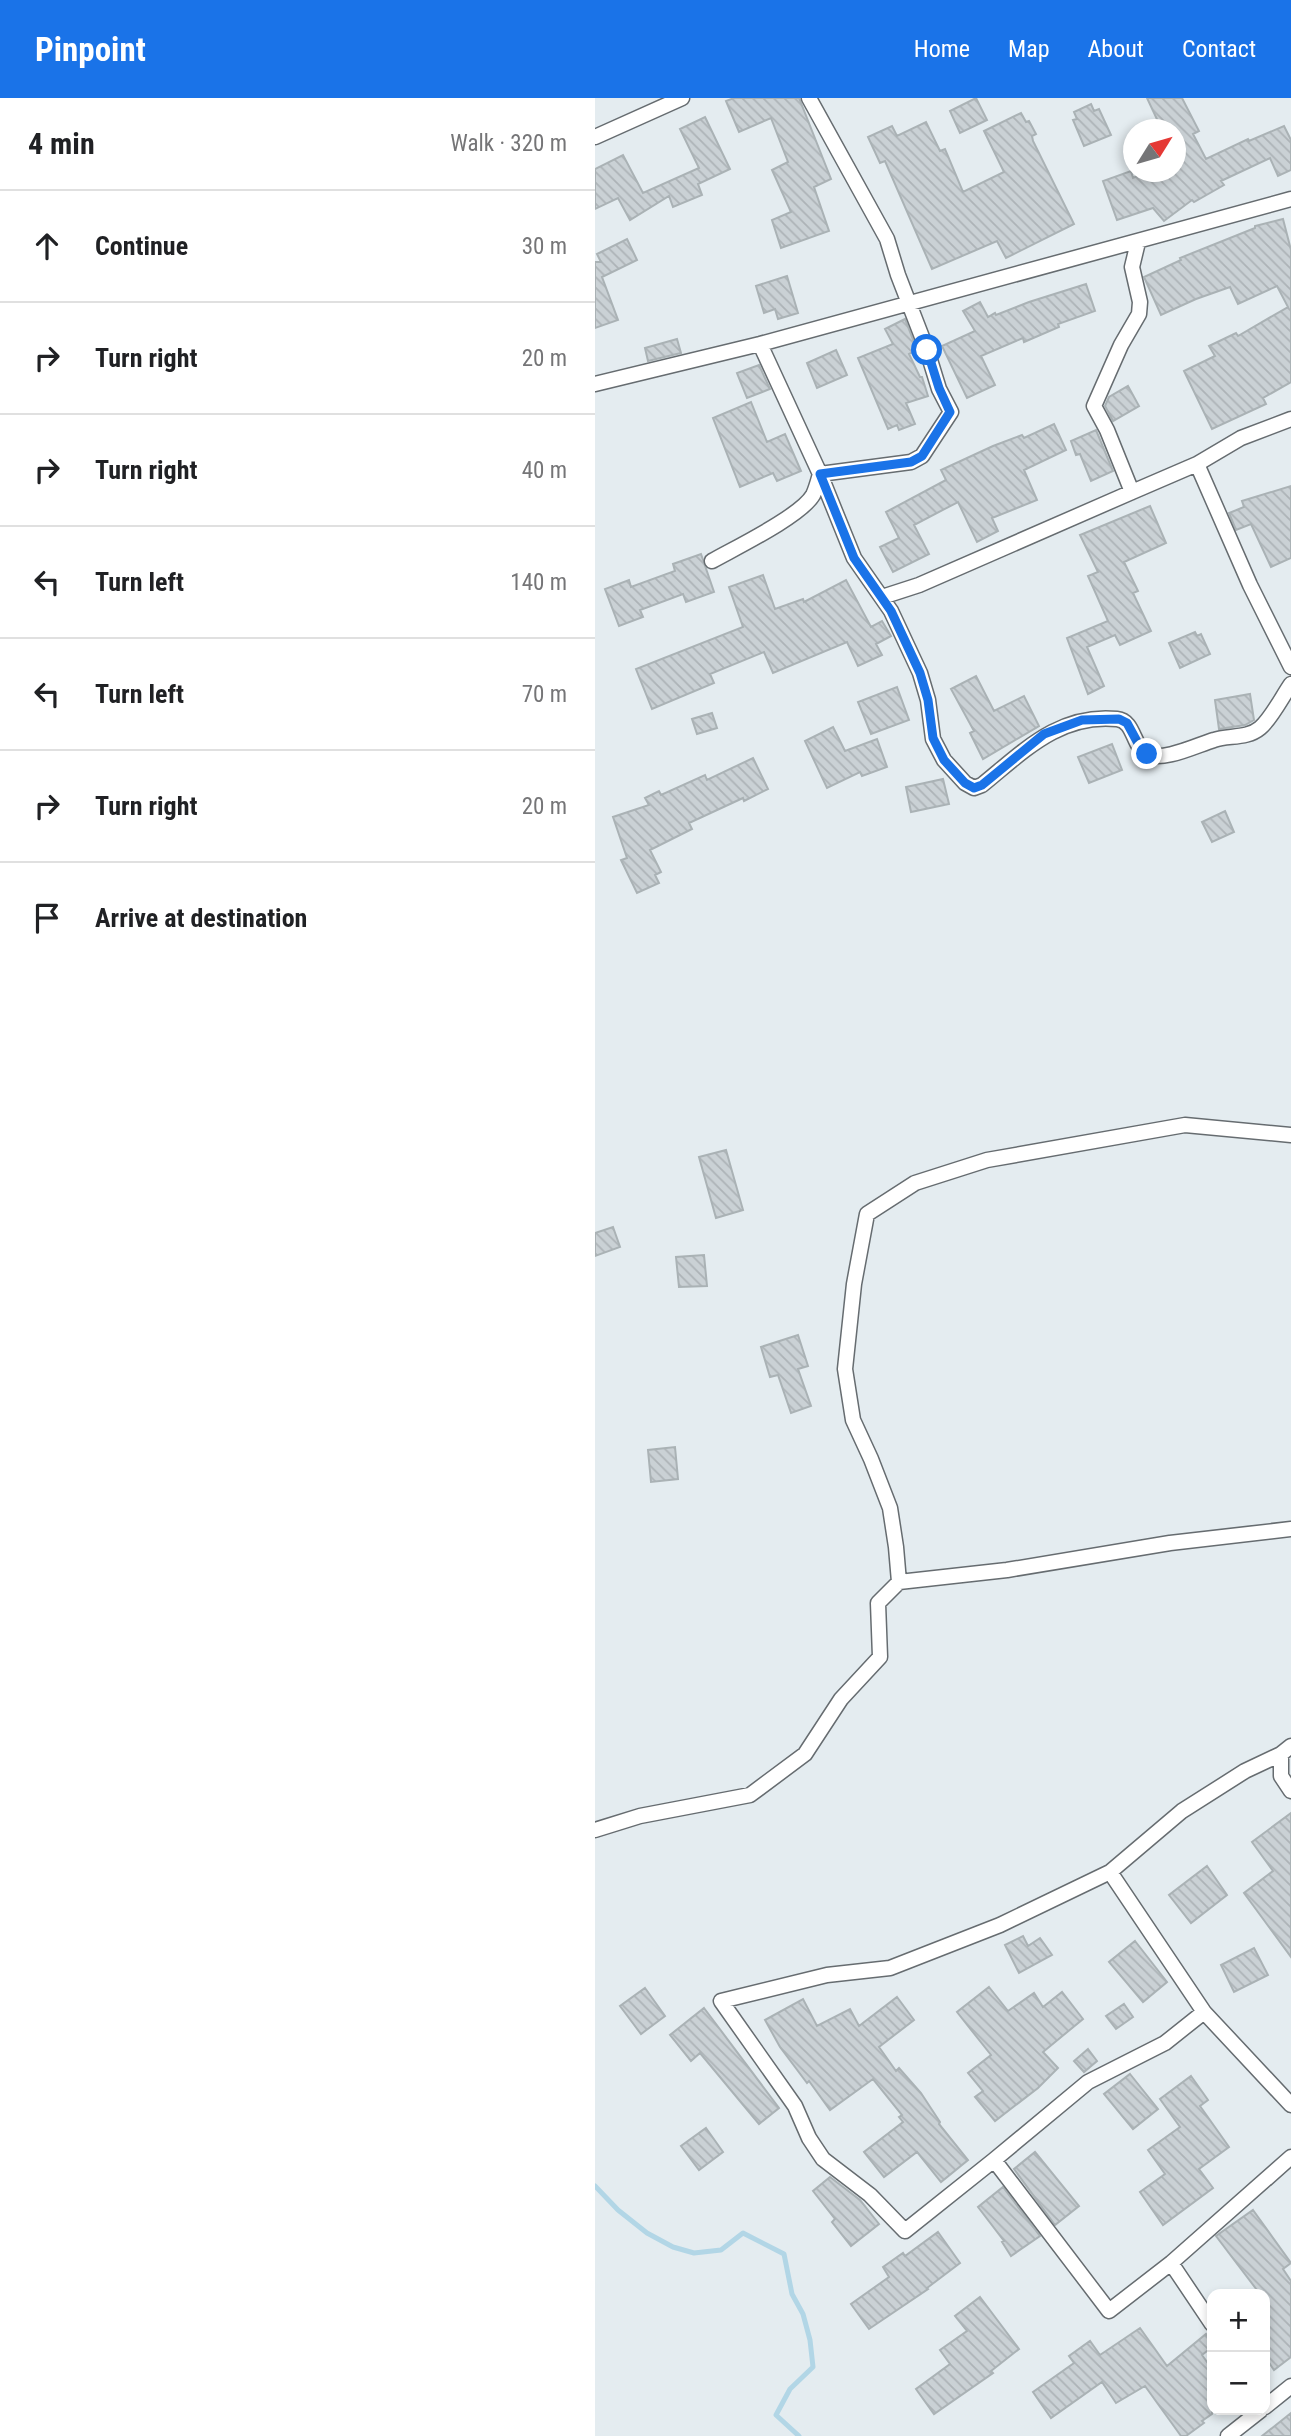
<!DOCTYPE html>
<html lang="en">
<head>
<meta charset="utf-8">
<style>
  :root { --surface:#fff; --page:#f2f2f2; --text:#202124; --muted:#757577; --line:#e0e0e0; --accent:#1a73e8 }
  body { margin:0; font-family:"Roboto Condensed",sans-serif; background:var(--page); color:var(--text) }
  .controls { position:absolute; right:21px; bottom:21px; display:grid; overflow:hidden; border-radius:14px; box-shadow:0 4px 10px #0003 }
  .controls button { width:63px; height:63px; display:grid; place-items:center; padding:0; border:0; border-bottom:2px solid var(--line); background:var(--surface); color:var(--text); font:35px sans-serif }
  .compass { position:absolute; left:528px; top:21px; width:63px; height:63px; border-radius:50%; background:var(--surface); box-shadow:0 4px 10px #0003; rotate:53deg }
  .stop { position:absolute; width:21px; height:21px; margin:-16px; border:5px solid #1a73e8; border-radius:50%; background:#fff }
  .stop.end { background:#1a73e8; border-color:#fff; box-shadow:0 2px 7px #0008 }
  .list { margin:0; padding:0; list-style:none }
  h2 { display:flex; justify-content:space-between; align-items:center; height:91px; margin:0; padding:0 28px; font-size:30px }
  h2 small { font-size:23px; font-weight:400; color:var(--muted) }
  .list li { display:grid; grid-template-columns:46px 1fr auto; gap:21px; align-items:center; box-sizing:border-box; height:112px; padding:0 28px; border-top:2px solid var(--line) }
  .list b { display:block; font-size:26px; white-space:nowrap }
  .list em { font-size:23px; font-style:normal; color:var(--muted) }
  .icon { flex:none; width:38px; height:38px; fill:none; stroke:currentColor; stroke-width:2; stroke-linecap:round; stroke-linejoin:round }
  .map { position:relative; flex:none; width:696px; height:2338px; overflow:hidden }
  header { display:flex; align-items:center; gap:42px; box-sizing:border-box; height:98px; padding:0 35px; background:var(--accent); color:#fff }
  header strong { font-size:33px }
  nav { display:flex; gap:38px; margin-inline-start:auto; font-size:24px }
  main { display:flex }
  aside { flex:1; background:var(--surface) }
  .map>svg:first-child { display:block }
</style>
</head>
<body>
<header>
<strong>Pinpoint</strong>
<nav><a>Home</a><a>Map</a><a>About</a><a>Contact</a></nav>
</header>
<main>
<aside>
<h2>4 min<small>Walk · 320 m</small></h2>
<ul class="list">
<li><svg class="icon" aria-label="ahead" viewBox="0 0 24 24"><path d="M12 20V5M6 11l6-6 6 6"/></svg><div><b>Continue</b></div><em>30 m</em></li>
<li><svg class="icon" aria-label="right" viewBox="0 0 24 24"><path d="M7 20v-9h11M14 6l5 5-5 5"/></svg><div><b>Turn right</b></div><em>20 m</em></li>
<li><svg class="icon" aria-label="right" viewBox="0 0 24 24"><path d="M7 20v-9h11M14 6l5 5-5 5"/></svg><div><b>Turn right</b></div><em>40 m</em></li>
<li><svg class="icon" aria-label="left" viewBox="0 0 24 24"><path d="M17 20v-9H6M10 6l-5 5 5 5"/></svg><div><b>Turn left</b></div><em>140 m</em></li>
<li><svg class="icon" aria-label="left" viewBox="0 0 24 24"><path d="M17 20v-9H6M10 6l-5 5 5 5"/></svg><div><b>Turn left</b></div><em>70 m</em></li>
<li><svg class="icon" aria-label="right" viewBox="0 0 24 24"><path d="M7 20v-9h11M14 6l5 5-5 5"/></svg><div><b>Turn right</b></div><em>20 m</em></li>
<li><svg class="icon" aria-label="arrive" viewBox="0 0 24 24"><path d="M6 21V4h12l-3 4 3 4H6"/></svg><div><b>Arrive at destination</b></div></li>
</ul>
</aside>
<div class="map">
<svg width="696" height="2338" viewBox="0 0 696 2338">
  <defs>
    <pattern id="building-back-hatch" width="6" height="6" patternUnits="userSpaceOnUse" patternTransform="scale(1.75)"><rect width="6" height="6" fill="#cad1d5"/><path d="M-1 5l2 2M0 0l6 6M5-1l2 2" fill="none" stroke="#adb3b7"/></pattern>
  </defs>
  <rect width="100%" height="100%" fill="#e4ecf0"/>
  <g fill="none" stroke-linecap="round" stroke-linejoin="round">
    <path stroke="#b2d6e6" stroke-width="5" d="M0,2088l23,24 29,23 26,14 21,6 27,-3 22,-17 41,21 8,40 11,20 7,26 3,27 -23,22 -14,26 23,21"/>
  </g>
  <path fill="url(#building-back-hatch)" stroke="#aab2b5" stroke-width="2" d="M139,0h65l32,81 -17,8 15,44 -48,17 -9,-28 19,-8 -19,-42 16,-8 -17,-44 -32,14 -13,-31z
    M381,0l11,22 -27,13 -10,-22z
    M552,0h35l17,33 -6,3 13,25 42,-20 1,2 35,-15 7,14v30l-13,6 -8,-18 -49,23 3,4 -30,17 -2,-2 -28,21 -11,-13 -36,12 -14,-39 28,-10 2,7 14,-6h28v-42h-13z
    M496,6l3,7 5,-2 12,26 -27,11 -11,-26 4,-1 -3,-7z
    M426,15l5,9 3,-1 7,13 -4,2 1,5 41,83 -68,34 -9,-17 -65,28 -47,-108 -5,2 -12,-26 24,-11 5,10 29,-14 14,29 5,-2 18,43 41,-20 -20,-41z
    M110,19l25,52 -32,15 4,11 -29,12 -4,-11 -39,24 -12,-22 -23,11v-40l28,-14 20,38 56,-25 -19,-39z
    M688,121l8,31v132l-28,16 3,6 -54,25 -28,-58 31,-15 -6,-10 27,-13 2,3 50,-29 -11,-21 -39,18 -8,-17 -34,12 -35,16 -17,-38 37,-17 -1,-2 75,-30v-2z
    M32,141l10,21 -35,17 16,43 -23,8v-66h6l-4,-8z
    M192,178l11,37 -20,6 -3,-10 -11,4 -8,-27z
    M491,186l9,27 -37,13 1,3 -35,15 -1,-4 -42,18 14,29 -28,13 -25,-52 33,-15 -12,-20 17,-9 8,15 7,-4 1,2 33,-13z
    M310,221l12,31 -8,4 11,23h2l6,19 -22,7 9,21 -16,6 -2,-5 -9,4 -30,-71 35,-14 -8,-15z
    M82,241l4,14 -33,8 -3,-13z
    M241,252l11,25 -30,13 -10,-25z
    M164,267l11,24 -23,9 -10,-25z
    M533,288l11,20 -26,15 -8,-15 4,-9z
    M156,304l16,40 18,-8 16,37 -24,10 -4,-8 -33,14 -27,-69z
    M459,326l12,26 -42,20 13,30 -45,18 6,13 -21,11 -19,-40 -44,23 15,29 -36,18 -13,-25 19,-9 -13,-26 60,-32 -5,-10 52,-24 29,-11 2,3z
    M501,332l17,41 -22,10 -11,-27 -4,1 -5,-14z
    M696,388v72l-20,9 -20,-43 -15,6 -7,-17 15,-6 -2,-6z
    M555,408l16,37 -42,19 14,29 -5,2 18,38 -31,14 -5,-10 -28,12 17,39 -16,8 -21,-56 41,-17 -20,-45 10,-4 -18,-37z
    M106,456l13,38 -28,10 -3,-8 -43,16 3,7 -24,9 -14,-37 24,-9 2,7 44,-16 -2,-7z
    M168,477l12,34 28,-10 1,3 42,-22 25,47 11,-6 9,15 -15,8 6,11 -24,11 -11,-24 -74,31 -9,-21 -54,22 4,9 -62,26 -16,-40 107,-42 -14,-40z
    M600,534l2,4 4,-2 9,20 -30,14 -11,-25z
    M381,578l18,35 30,-15 15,30 -56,33 -13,-26 4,-2 -23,-42z
    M302,589l12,33 -38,14 -13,-32z
    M655,596l4,26 -9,5 -26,4 -4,-29z
    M117,615l5,15 -20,6 -5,-15z
    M238,629l12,24 32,-12 10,28 -25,9 -2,-4 -33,16 -22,-47z
    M517,646l10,26 -33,13 -11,-26z
    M158,660l15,31 -24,12 -1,-3 -54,25 3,6 -42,21 11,22 -6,3 4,8 -22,10 -16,-33 6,-2 -14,-41 36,-12 -4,-7 14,-7 2,4 44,-20 2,5z
    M348,681l6,25 -38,8 -5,-25z
    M630,713l9,21 -22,10 -10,-20z
    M131,1052l17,60 -27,8 -17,-61z
    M18,1129l7,20 -25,9v-23z
    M109,1157l3,31 -28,1 -3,-30z
    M203,1237l10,31 -10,3 13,37 -20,7 -13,-38 -8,2 -9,-30z
    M80,1349l3,32 -27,3 -3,-32z
    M696,1715v144l-47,-64 29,-22 -21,-29z
    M612,1768l20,29 -36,28 -22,-28z
    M428,1838l5,10 12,-8 12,17 -33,18 -14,-28z
    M540,1843l32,41 -24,20 -34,-40z
    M659,1850l14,27 -34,17 -13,-27z
    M394,1889l19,24 26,-18 9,14 19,-15 21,27 -40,33 15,16 -20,20 -43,33 -20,-24 8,-6 -15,-18 23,-18 -34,-43z
    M50,1890l20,28 -24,18 -21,-28z
    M302,1899l17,23 -35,27 17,24 3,-3 22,25 19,29 -1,2 29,36 -27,22 -24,-30 -33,25 -20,-25 39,-30 -4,-5 3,-2 -29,-36 -43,31 -21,-29 -2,2 -27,-36 -15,-27 38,-21 14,27 33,-17 9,17z
    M529,1906l9,13 -17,12 -10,-13z
    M109,1910l75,100 -20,16 -59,-71 -9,8 -21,-26z
    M493,1951l9,12 -13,11 -10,-11z
    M535,1976l28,35 -25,20 -29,-35z
    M596,1978l17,24 -8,6 29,41 -30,22 14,19 -50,37 -23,-33 25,-18 -17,-24 32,-23 -20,-28z
    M111,2030l17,24 -24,18 -18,-24z
    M440,2054l44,54 -24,19 -41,-56z
    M235,2079l30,23 19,24 -28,22 -19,-24 3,-3 -22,-28z
    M408,2089l37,49 -29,20 -9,-14 2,-1 -26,-34z
    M658,2112l38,53 -8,6 8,12v76l-17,13 -9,-13v-63h-5l-44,-58z
    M343,2134l22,31 -33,25 1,1 -59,40 -18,-25 38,-27 -6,-10 20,-14 2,3z
    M385,2199l39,52 -28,22 2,2 -59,41 -18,-25 34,-25 -10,-14 27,-19 -12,-15z
    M545,2230l27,38 39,-32 6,7v6l-10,8 10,14v45l-10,7 2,2 -18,13h-5l-36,-50 -29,17 -14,-21 -51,36 -18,-26 41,-29 -5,-7 21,-15 10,14z
    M696,2315v23h-29z"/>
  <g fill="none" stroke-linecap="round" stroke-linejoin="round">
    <g stroke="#666c70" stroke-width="17">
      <path id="minor" d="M0,39l87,-39
        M543,144l-6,25 8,35 -1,12 -18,31 -27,61 13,24 25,62 65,-28 53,121 41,82
        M165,246l60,130 34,84 37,53 29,62 8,27 5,39 11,21 21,23 9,5 8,-3c41,-33 77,-72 135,-66 18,2 15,27 30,35 16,8 50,-9 67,-14 14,-5 33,-1 46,-12 11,-9 22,-31 31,-44
        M0,286l165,-40 531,-145
        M602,366l44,-26 50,-19
        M117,463c23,-13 89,-45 101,-66 3,-6 5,-14 7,-21l91,-12 11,-6 29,-44 -12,-23 -12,-39 -29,-75 -11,-36 -78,-141
        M287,499l37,-12 213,-93
        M304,1484l-3,-35 -6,-39 -19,-49 -18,-39 -8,-51 9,-85 13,-70 48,-31 72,-23 198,-35 106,10
        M696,1648l-10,8v22l10,15
        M0,1732l45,-14 110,-21 55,-41 36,-55 39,-42 -2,-54 21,-21 108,-12 163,-27 121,-14
        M515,1774l94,140 87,93
        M609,1914l-39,31 -77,39 -94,78 -89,71 -35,-36 -47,-36 -14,-21 -14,-32 -74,-105 106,-26 63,-7 110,-43 110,-53 72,-61 63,-40 36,-17
        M399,2062l115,151 62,-48 120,-106
        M576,2165l41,61
        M670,2309l26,-21
        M633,2338l33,-26"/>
    </g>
    <use href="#minor" stroke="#fff" stroke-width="14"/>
  </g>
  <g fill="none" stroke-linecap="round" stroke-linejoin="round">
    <path stroke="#1a73e8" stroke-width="9" d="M332,252l12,38 11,24 -28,44 -11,6 -91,12 34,84 37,53 29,62 8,27 5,38 11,22 21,23 9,5 8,-3 62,-51 38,-14 37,-1 8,4 13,24 7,7"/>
  </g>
</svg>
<div class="controls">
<button>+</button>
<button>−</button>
</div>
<svg class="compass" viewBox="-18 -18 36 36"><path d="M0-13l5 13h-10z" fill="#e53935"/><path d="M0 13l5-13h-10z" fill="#757577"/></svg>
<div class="stop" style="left:332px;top:252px"></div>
<div class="stop end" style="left:552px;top:656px"></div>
</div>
</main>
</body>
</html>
